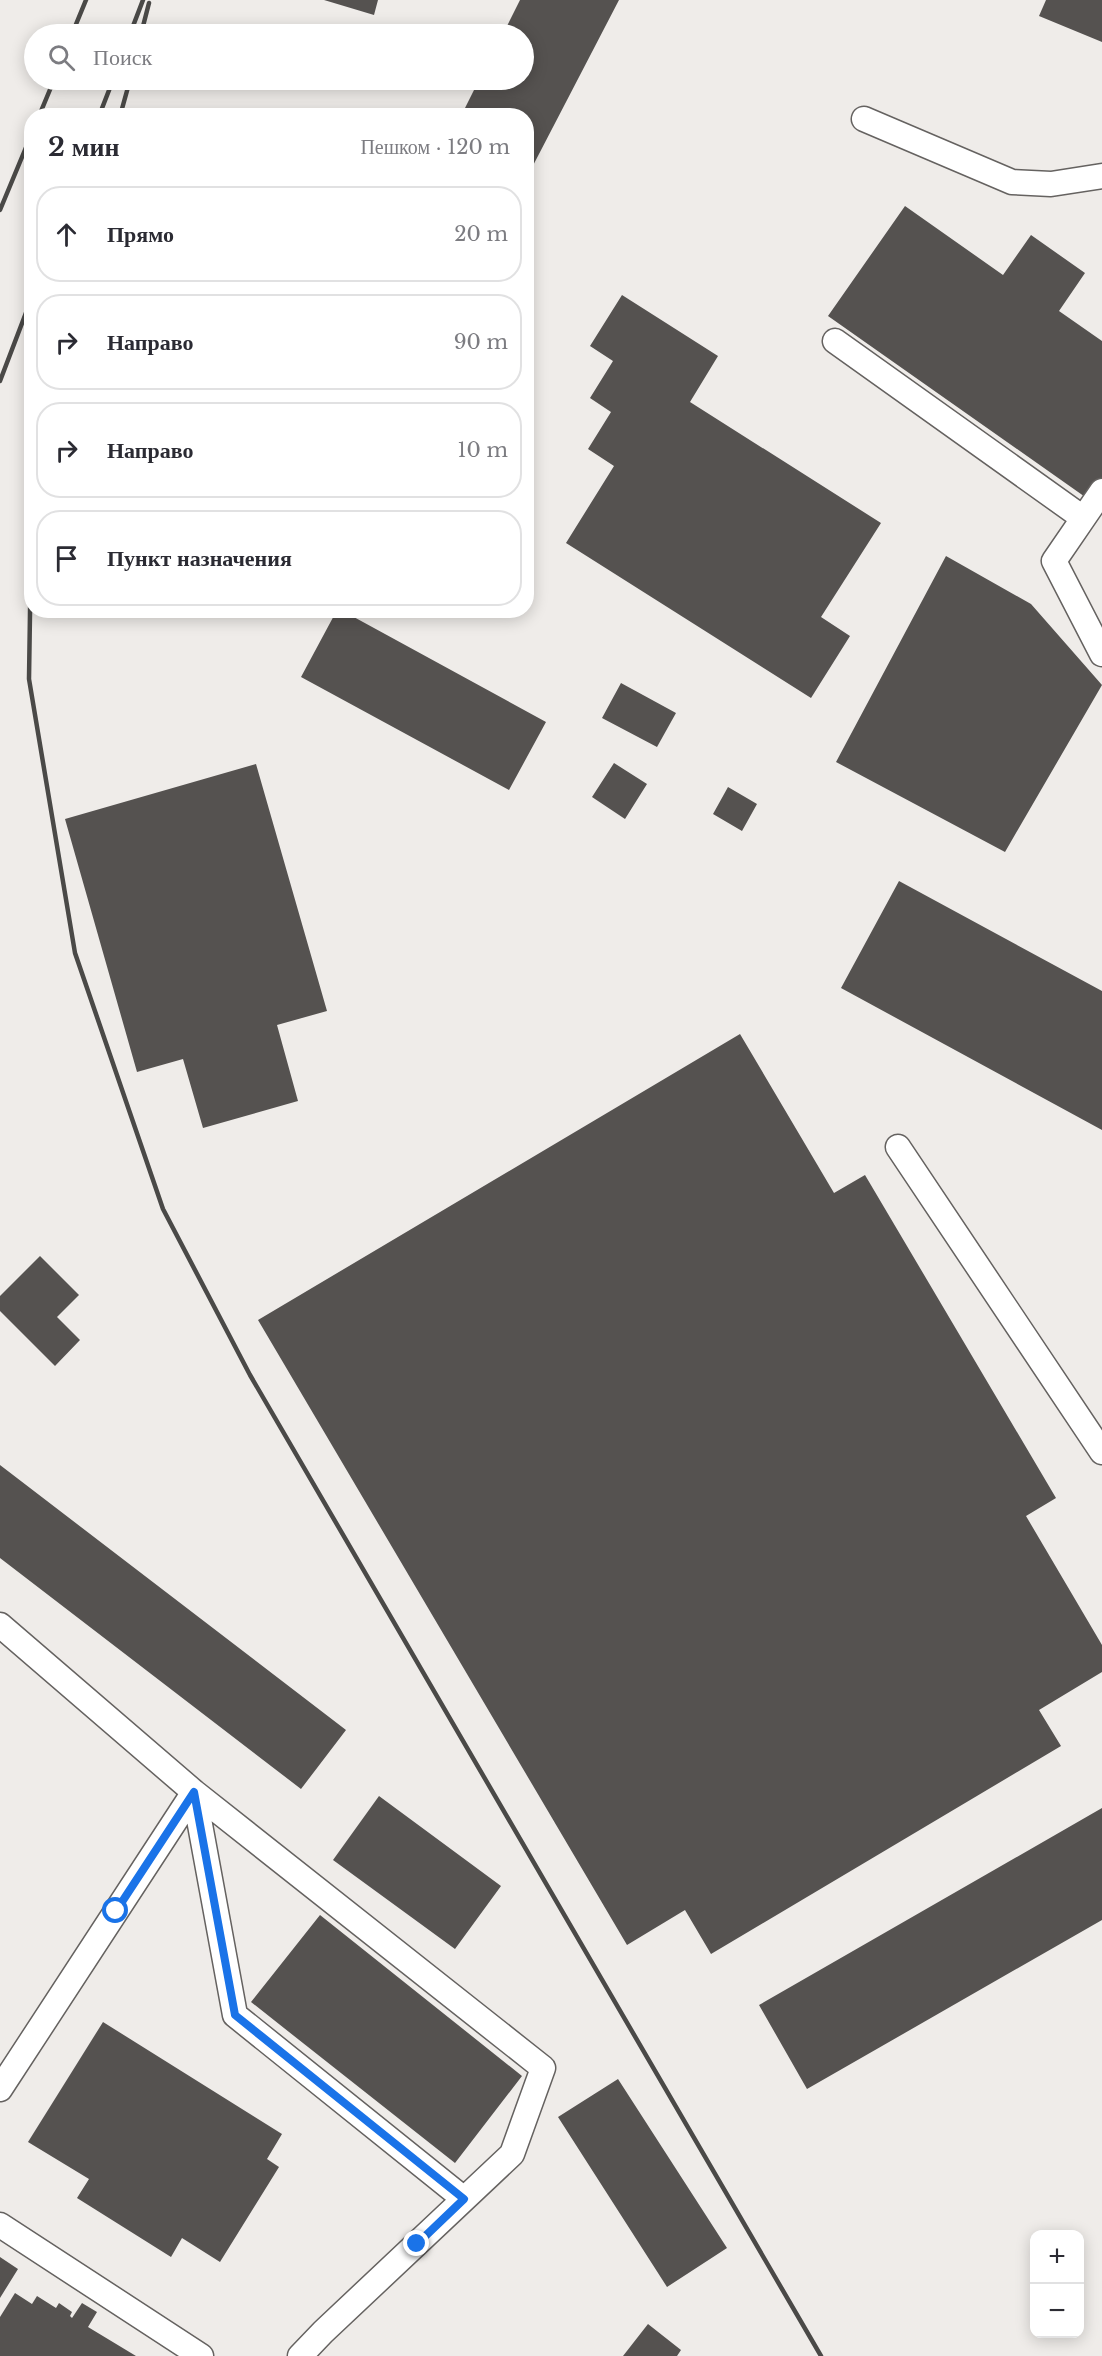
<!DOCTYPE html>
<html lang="ru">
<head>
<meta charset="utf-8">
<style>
  :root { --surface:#fff; --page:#f2f2f3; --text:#2b2b33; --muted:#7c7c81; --line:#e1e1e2 }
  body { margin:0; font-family:"Libre Baskerville",serif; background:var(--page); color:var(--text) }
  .controls { position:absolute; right:18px; bottom:18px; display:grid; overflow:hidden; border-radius:12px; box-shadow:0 3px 15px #0003 }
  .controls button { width:54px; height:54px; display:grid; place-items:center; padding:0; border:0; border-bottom:2px solid var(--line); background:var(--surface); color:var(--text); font:30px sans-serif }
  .stop { position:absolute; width:18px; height:18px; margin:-14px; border:4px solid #1a73e8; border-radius:50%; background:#fff }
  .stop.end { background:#1a73e8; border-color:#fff; box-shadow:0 2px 6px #0008 }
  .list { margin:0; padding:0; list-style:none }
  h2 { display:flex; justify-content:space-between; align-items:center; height:78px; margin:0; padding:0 24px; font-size:26px }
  h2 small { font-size:20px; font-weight:400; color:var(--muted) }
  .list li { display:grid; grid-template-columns:39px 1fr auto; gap:18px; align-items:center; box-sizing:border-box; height:96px; margin:0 12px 12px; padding:0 12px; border:2px solid var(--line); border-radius:24px }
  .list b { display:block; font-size:22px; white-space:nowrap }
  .list em { font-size:20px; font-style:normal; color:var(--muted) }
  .icon { flex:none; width:33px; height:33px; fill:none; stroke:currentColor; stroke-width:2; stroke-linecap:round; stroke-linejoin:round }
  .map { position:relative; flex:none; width:1102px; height:2356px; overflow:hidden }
  .search { position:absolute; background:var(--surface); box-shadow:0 3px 15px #0003; left:24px; top:24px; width:510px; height:66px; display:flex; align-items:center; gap:15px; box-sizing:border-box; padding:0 21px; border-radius:33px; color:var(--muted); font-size:22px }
  .panel { position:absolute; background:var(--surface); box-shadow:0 3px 15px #0003; left:24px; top:108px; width:510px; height:510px; border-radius:24px }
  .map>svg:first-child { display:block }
</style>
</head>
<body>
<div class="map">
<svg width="1102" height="2356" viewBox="0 0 1102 2356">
  <rect width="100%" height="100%" fill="#efece9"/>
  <path fill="#555250" d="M324,0h54l-4,15z
    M520,0h99l-93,179v-63h-65l18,-36h45v-46h-21z
    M1046,0h56v42l-63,-26z
    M905,206l98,69 28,-40 54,38 -26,38 43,30v138l-14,20 -260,-183z
    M622,295l96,61 -28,46 191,121 -60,94 29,19 -39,62 -245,-155 48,-77 -26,-17 23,-37 -21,-14 23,-37 -23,-15z
    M946,556l85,48 71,81 -97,167 -169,-90z
    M337,610h4l205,112 -37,68 -208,-113z
    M621,683l55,30 -19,34 -55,-29z
    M614,763l33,21 -22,35 -33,-22z
    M256,764l71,247 -50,14 21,76 -95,27 -20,-69 -46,13 -72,-253z
    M728,787l29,17 -15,27 -29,-17z
    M899,881l203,110v139l-261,-142z
    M740,1034l94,159 31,-18 191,323 -30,18 76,129v27l-63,38 22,36 -350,208 -26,-44 -58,35 -369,-625z
    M40,1256l39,39 -22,22 23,23 -25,26 -55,-55v-15z
    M0,1465l346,265 -45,59 -301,-231z
    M379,1796l122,90 -46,63 -122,-89z
    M1102,1808v112l-295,169 -48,-84z
    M320,1915l202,161 -67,87 -204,-161z
    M103,2022l179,112 -15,25 12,8 -59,95 -38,-24 -11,19 -94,-59 12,-19 -61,-37z
    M618,2079l109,169 -60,39 -109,-170z
    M0,2257l18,12 -18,29z
    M15,2293l17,11 5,-8 19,12 3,-5 13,9 -2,4 2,2 10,-15 15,9 -9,15 48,29h-136v-39z
    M648,2324l33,26 -4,6h-54z"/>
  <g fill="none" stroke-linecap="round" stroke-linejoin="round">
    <g stroke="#656260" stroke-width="27">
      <path id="lane" d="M864,119l148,63 39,2 51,-8
        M835,341l248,177
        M1102,491l-48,70 48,93
        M898,1147l204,305
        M0,1625l194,167 41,223 229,184
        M0,2089l194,-297 349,276 -31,86 -189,178 -23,24
        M0,2225l201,131"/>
    </g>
    <use href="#lane" stroke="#fff" stroke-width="24"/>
    <path stroke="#4a4947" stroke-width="4.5" d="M72,34l14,-34
      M130,34l13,-34
      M141,34l8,-31
      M39,116l15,-36
      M99,116l14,-36
      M120,116l10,-36
      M0,210l32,-77
      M0,381l32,-84
      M32,482l-3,197 46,274 88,256 87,166 571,981"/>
  </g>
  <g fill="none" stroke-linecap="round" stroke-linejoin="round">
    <path stroke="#1a73e8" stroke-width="8" d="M116,1911l78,-119 41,223 229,184 -47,45"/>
  </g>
</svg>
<div class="controls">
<button>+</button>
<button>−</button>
</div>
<div class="stop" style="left:116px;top:1911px"></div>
<div class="stop end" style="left:417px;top:2244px"></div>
<div class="search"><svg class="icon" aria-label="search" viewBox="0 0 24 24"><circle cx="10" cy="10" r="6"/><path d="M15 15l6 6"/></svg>Поиск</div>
<section class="panel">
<h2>2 мин<small>Пешком · 120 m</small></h2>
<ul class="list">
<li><svg class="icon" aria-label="ahead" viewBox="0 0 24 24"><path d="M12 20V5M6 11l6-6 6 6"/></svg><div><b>Прямо</b></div><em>20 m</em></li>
<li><svg class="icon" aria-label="right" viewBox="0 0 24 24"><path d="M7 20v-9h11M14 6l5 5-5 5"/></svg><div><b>Направо</b></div><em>90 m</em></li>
<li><svg class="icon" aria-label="right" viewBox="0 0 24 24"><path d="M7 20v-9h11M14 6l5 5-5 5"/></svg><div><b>Направо</b></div><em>10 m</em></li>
<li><svg class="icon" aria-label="arrive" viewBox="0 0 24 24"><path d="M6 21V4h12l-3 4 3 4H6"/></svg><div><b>Пункт назначения</b></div></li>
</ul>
</section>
</div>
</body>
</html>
